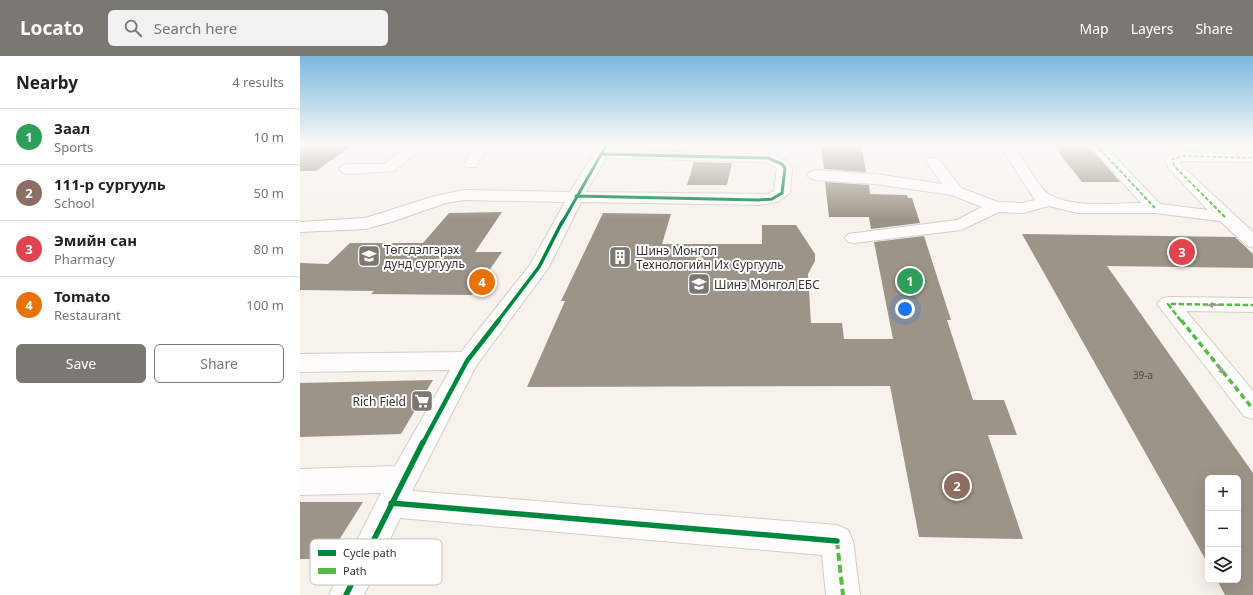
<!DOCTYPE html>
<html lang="en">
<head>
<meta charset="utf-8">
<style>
  :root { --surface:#fff; --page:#f2f2f2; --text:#222; --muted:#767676; --line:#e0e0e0; --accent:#7b7772 }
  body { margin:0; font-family:"Noto Sans",sans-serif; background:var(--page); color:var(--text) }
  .controls { position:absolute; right:12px; bottom:12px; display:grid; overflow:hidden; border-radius:6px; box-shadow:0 4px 16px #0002 }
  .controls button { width:36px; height:36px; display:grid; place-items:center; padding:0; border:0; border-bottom:1px solid var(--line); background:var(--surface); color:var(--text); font:20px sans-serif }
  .you { position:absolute; left:605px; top:253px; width:14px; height:14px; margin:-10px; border:3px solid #fff; border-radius:50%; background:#1a73e8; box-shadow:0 0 0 6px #1a73e833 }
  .badge { display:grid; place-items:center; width:26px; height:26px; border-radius:50%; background:var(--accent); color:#fff; font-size:13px; font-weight:700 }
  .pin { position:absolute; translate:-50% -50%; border:2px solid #fff; box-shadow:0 1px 4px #0006 }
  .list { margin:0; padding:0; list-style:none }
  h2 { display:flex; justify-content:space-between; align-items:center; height:52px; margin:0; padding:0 16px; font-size:17px }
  h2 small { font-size:13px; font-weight:400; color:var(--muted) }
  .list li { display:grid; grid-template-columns:26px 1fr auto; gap:12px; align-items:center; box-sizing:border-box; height:56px; padding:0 16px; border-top:1px solid var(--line) }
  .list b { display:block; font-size:15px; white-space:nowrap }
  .list p { margin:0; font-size:13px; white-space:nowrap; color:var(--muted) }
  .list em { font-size:13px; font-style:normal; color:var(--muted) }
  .actions { display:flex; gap:8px; padding:12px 16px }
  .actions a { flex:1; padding:9px 0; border:1px solid var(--accent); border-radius:6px; text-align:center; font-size:14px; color:var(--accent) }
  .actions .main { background:var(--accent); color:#fff }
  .icon { flex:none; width:22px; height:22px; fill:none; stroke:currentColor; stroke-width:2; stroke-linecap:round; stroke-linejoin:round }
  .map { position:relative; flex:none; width:953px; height:539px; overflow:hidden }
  header { display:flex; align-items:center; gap:24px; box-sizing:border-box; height:56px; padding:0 20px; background:var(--accent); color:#fff }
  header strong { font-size:19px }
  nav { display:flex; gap:22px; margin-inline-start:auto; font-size:14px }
  .search { width:280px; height:36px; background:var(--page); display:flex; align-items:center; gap:10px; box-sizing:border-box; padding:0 14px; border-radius:6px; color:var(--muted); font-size:15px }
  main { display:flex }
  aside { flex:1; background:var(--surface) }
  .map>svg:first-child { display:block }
</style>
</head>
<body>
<header>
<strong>Locato</strong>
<div class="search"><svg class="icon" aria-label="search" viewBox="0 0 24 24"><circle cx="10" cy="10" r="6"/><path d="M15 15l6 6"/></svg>Search here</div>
<nav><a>Map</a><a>Layers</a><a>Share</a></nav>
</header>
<main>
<aside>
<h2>Nearby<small>4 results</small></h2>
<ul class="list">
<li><span class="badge" style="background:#2e9e5b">1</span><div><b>Заал</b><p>Sports</p></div><em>10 m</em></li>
<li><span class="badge" style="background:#8d6e63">2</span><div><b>111-р сургууль</b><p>School</p></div><em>50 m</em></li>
<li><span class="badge" style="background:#e0444e">3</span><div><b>Эмийн сан</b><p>Pharmacy</p></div><em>80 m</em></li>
<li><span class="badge" style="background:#e8710a">4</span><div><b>Tomato</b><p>Restaurant</p></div><em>100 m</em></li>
</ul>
<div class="actions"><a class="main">Save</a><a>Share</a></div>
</aside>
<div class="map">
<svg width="953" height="539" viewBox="0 0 953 539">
  <rect width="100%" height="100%" fill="#f7f2ec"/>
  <path fill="#9c9488" d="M521,88h40l5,28 -42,-3z
    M752,88h35l33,38h-38z
    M0,89h53l-37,26h-16z
    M394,106l38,1 -5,22h-40z
    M525,126l44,3 1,9 37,1 1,3h4l8,25 -49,6 -2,-12h-40z
    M202,156l-27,40h27l-30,43 -101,-1 3,-3 -74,-1v-27l28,1 22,-21h73l26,-30z
    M303,157l68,1 -9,30h100v-19h34l19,29v7l-7,13 3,49h31l2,16h49l-19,-97 50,-6 27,84h-4l26,80h31l13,35h-29l35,104 -104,-2 -29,-151 -363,1 38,-86h-4z
    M722,178l213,3 18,17v14l-146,-2 146,207v122h-28l-8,-15h21v-102h-30v86z
    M133,324l-32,54 -101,3v-54z
    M0,446h63l-36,57h-27z"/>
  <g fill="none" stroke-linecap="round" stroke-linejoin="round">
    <g stroke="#d2cec9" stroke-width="2">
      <path id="minor" d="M111,88h16l-33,27 -47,3 -5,-2 -3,-3 3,-3 5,-2h38z
        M176,88h14l-14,23h-10l-2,-3z
        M300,88h14l-3,6 162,5 14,6 5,7 -2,25 -12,9 -19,3 -178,-3 -32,65 -73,99 -64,125 425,34 11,5 5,11 7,54h-34l-4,-40 -422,-37 -36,77h-35l52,-102 -81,2v-26l95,-3 55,-96 -150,2v-18l161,-2 69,-87 35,-63 -101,-2 -18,3 -55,19 -26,7 -65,3v-10l65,-4 70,-22 29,-6 106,2zM306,102l160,4 11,6 -3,23 -6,3 -182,-2z
        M699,88h14c6,10 27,44 34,49 23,16 67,10 94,10l-53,-59h15l57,60 48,6 -39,-41 -4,-10 2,-3 18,-4 68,2v8l-73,-1 1,4 72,67v15l-6,-1 -27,-25 -65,-8h-77l-29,-7 -26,7 -24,-1 -38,18 -107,13 -6,-1 -3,-4 3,-4 109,-14 25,-13 -30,-12 -77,-11 -60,-4 -5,-2 -3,-3 3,-3 5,-2 60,4 67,10 -16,-23 2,-3h10l23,30 37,14 24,1 13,-3z
        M868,241l85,1v14l-67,-1 67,80v28l-9,-3 -83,-107 -4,-5 4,-5z"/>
    </g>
    <use href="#minor" fill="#fefdfc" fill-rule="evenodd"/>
    <path stroke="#58b947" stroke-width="2" stroke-dasharray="4 2" stroke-linecap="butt" d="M795,88l60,64
      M925,161l-51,-51 -2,-7 13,-3 68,2"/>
    <path stroke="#58b947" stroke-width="2.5" stroke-dasharray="5.5 2.5" stroke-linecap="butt" d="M881,265l-13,-17 85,1"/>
    <path stroke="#58b947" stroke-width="3.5" stroke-dasharray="6 3.5" stroke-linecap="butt" d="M881,264l72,89"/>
    <path stroke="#58b947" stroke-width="4" stroke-dasharray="8 4" stroke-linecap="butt" d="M537,485l6,54"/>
    <g stroke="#fff" stroke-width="5">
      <path id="cycleway-far3" d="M276,140l183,4 13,-1 10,-6 3,-25 -3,-4 -14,-6 -167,-4
        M262,167l45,-79"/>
    </g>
    <g stroke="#fff" stroke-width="5.5">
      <path id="cycleway-far2" d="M198,265l41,-54 23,-45"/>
    </g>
    <g stroke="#fff" stroke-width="7">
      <path id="cycleway-far1" d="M123,387l44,-82 32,-41"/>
    </g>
    <g stroke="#fff" stroke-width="8">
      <path id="cycleway" d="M91,447l446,38
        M46,539l77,-153"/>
    </g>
    <use href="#cycleway-far3" stroke="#00873e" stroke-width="3"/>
    <use href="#cycleway-far2" stroke="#00873e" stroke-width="3.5"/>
    <use href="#cycleway-far1" stroke="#00873e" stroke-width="4.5"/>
    <use href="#cycleway" stroke="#00873e" stroke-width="5.5"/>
  </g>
  <defs><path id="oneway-solid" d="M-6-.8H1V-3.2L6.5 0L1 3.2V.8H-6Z"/></defs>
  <g fill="#9b9996">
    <use href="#oneway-solid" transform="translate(914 249) rotate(-179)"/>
    <use href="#oneway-solid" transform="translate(920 313) rotate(51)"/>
  </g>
  <linearGradient id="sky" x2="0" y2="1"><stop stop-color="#7bb7dd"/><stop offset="0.54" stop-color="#fbf9f6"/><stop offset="1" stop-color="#fbf9f6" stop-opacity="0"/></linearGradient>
  <rect width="953" height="164" fill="url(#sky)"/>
  <defs>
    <g id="school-square" transform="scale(1.15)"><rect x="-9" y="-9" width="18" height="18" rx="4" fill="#7b7772" stroke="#fff"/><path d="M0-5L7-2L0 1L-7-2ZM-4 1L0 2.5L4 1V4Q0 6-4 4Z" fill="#fff"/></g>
    <g id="building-square" transform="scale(1.15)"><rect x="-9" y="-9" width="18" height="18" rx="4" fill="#7b7772" stroke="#fff"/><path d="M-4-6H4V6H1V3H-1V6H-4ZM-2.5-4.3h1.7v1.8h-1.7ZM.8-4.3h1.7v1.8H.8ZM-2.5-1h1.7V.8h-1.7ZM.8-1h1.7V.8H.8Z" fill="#fff"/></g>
    <g id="supermarket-square" transform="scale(1.15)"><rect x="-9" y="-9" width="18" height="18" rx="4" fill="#7b7772" stroke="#fff"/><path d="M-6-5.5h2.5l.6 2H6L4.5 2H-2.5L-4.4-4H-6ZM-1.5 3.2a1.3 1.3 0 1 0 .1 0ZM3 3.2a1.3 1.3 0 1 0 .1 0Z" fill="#fff"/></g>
  </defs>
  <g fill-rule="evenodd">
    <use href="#school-square" x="69" y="200"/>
    <use href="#building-square" x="320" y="201"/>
    <use href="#school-square" x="399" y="228"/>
    <use href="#supermarket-square" x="122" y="345"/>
  </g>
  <g text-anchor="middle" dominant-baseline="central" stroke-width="4" stroke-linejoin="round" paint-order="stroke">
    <g font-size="10" fill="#514d46">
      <text x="843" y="319">39-а</text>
    </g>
    <g font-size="12" fill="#383530" stroke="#fff" text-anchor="start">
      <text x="84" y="193">Төгсдэлгэрэх<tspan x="84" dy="14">дунд сургууль</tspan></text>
      <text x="336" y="194">Шинэ Монгол<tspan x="336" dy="14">Технологийн Их Сургууль</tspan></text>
      <text x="414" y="228">Шинэ Монгол ЕБС</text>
      <text x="106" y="345" text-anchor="end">Rich Field</text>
    </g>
  </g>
  <rect x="10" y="483" width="132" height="46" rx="6" fill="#fff" stroke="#c3c2c1" stroke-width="1"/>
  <rect x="18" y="494" width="18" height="6" fill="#00873e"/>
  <rect x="18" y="512" width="18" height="6" fill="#58b947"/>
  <g font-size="11" fill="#383530">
    <text x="43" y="501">Cycle path</text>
    <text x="43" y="519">Path</text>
  </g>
</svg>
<div class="controls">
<button>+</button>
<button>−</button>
<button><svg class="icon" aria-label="layers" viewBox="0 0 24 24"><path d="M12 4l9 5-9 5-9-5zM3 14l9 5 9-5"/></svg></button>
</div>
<div class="you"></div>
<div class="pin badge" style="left:610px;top:225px;background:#2e9e5b">1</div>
<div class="pin badge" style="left:657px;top:430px;background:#8d6e63">2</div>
<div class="pin badge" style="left:882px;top:196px;background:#e0444e">3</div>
<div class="pin badge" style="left:182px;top:226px;background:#e8710a">4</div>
</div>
</main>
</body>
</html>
